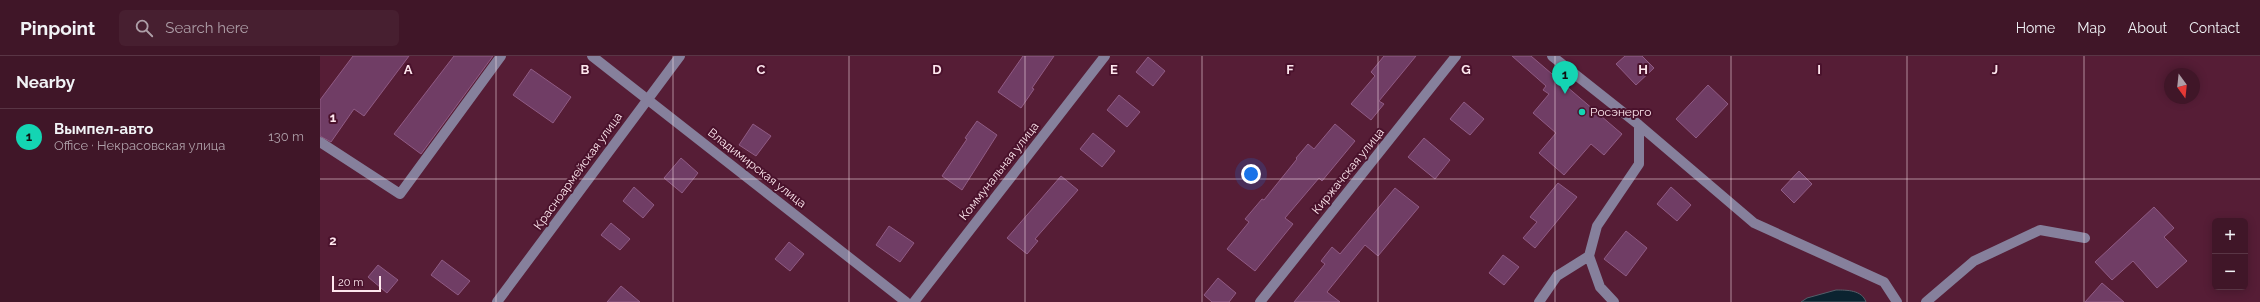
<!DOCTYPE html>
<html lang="en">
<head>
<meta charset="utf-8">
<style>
  :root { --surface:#401628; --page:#471f30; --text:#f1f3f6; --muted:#ae9fa8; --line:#593545; --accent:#14d5b3 }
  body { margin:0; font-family:Raleway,sans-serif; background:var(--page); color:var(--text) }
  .controls { position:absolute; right:12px; bottom:12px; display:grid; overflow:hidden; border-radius:6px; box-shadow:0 2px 10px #0003 }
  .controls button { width:36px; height:36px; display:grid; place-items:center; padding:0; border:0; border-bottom:1px solid var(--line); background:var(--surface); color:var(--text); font:20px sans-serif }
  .compass { position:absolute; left:1844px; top:12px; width:36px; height:36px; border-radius:50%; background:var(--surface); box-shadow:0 2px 10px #0003; rotate:165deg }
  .scale { position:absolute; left:12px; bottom:10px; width:49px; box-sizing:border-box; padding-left:4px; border:2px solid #fee7ee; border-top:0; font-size:11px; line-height:14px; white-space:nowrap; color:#fee7ee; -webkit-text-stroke:3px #4a122c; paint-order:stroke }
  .you { position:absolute; left:931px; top:118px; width:14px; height:14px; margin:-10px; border:3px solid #fff; border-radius:50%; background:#1a73e8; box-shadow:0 0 0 6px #1a73e833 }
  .badge { display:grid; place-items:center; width:26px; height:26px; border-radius:50%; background:var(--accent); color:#111; font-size:13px; font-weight:700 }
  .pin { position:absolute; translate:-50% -33px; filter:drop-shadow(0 1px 2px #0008) }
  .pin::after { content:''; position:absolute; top:21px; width:14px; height:12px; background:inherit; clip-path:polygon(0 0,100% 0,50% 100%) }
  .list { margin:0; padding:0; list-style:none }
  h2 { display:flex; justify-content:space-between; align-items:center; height:52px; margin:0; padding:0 16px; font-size:17px }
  h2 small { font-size:13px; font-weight:400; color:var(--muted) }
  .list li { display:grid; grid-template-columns:26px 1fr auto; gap:12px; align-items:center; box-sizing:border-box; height:56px; padding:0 16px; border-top:1px solid var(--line) }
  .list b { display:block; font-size:15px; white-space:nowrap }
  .list p { margin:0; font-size:13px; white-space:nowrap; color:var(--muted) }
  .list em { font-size:13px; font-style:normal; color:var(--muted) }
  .icon { flex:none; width:22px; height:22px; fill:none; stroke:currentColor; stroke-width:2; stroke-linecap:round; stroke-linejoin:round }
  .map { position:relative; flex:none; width:1940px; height:246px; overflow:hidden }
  header { display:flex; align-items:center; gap:24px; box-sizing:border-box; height:56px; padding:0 20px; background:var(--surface); border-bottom:1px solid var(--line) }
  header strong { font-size:19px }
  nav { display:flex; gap:22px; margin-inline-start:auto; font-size:14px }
  .search { width:280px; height:36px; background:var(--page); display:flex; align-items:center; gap:10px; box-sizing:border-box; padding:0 14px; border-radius:6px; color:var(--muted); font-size:15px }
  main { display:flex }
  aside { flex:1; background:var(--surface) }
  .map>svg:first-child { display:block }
</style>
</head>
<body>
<header>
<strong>Pinpoint</strong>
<div class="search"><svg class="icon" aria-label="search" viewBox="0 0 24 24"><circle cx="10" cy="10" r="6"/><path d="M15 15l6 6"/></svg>Search here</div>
<nav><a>Home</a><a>Map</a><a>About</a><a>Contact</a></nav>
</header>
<main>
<aside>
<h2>Nearby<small></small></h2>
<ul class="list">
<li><span class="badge">1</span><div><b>Вымпел-авто</b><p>Office · Некрасовская улица</p></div><em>130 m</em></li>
</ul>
</aside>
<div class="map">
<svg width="1940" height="246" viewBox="0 0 1940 246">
  <rect width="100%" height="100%" fill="#561d36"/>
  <path fill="#0b2330" stroke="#545e69" d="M1516,234c11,0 26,0 30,12h-65l6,-4z"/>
  <path fill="#703d65" stroke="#905b84" d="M33,0h56l-45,60 -10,-7 -23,33 -11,-6v-36z
    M134,0h39l-72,98 -27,-20z
    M703,0h31l-22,32 2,1 -13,19 -23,-16z
    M1064,0h32l-37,45 5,3 -13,16 -20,-16 24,-28 -4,-4z
    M1192,0h19l91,78 -18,21 -13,-11 -27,31 -25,-22 17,-20 -23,-20 16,-19 -6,-4 3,-4z
    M1305,0h17l12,12 -18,17 -20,-21z
    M828,1l17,14 -12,15 -17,-14z
    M211,13l40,28 -18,26 -40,-28z
    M1388,29l20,19 -32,34 -20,-19z
    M799,39l21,17 -13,15 -20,-17z
    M1144,46l20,17 -14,16 -20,-16z
    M657,65l20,14 -35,55 -20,-14 25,-37 -2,-1z
    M433,68l18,12 -15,20 -17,-11z
    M1015,68l20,17 -33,40 -3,-3 -34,40 8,6 -38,47 -28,-22 22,-27 -4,-3 17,-20 2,1 33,-41 -1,-1 12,-14 6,5z
    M773,77l22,18 -13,16 -22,-18z
    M1104,82l26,22 -15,19 -27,-22z
    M361,102l17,15 -16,20 -18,-15z
    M1479,115l13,13 -18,19 -13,-13z
    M741,120l17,14 -43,49 3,2 -11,13 -20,-16z
    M1238,127l19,14 -42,51 -12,-10 14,-16 -7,-5z
    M314,131l20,18 -11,13 -20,-17z
    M1351,131l20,18 -14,16 -20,-17z
    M1075,132l24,19 -41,49 -13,-11 -38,47 13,10h-46l31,-38 -4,-3 11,-14 8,7z
    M1834,151l20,21 -10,9 23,24 -30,27 -24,-27 -21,19 -17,-18z
    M291,167l19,16 -10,11 -19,-15z
    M569,170l25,17 -14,19 -24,-17z
    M1306,175l21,17 -21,28 -22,-17z
    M469,186l15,12 -14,17 -15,-12z
    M1183,199l16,12 -15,18 -15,-12z
    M122,204l28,21 -12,14 -27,-20z
    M58,209l20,15 -11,13 -19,-16z
    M898,222l18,15 -7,9h-17l-8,-7z
    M1782,227l22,19h-39z
    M301,230l19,16h-33z"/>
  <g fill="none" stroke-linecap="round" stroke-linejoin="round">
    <path stroke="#86809c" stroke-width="10" d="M272,0l314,246
      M1232,0l87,69v39l-42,62 -8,30 11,31 14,15
      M1319,69l115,98 130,59 13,20
      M0,86l80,52 101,-138
      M177,246l183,-246
      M594,246l191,-246
      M940,246l196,-246
      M1219,246l18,-26 32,-20
      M1606,246l48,-41 66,-31 45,8"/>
  </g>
  <path fill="none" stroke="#fee7ee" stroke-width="1" stroke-opacity="0.55" d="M176,0v246M353,0v246M529,0v246M705,0v246M882,0v246M1058,0v246M1235,0v246M1411,0v246M1587,0v246M1764,0v246M0,123h1940"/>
  <circle fill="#14d5b3" stroke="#4a122c" stroke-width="1.5" cx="1262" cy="56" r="4"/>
  <g text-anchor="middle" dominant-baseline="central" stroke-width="4" stroke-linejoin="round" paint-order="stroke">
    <g font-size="12" fill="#fee7ee" stroke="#4a122c" text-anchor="start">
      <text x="1270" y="56">Росэнерго</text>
    </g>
    <g font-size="12" fill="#fee7ee" stroke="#4a122c">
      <text transform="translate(437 112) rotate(38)">Владимирская улица</text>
      <text transform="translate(258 115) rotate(-54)">Красноармейская улица</text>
      <text transform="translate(679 115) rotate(-52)">Коммунальная улица</text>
      <text transform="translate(1028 115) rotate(-51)">Киржачская улица</text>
    </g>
  </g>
  <g font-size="13" text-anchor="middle" font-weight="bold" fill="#fee7ee" stroke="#4a122c" stroke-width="4" stroke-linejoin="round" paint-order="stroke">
    <text x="88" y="18">A</text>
    <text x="265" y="18">B</text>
    <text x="441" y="18">C</text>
    <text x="617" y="18">D</text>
    <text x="794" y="18">E</text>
    <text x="970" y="18">F</text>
    <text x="1146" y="18">G</text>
    <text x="1323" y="18">H</text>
    <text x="1499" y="18">I</text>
    <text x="1675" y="18">J</text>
    <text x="13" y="66">1</text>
    <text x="13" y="189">2</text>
  </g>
</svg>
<div class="controls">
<button>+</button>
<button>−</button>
</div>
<svg class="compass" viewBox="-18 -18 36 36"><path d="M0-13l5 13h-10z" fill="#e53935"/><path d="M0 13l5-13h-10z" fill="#ae9fa8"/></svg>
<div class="scale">20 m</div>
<div class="you"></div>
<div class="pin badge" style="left:1245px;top:38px">1</div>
</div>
</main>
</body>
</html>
